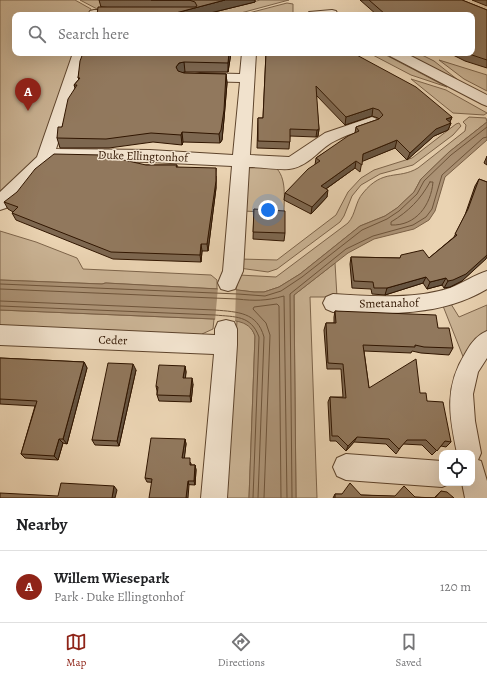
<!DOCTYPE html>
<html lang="en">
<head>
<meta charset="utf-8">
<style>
  :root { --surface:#fff; --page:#f2f2f2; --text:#202124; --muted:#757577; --line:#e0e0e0; --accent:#8f2418 }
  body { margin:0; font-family:Alegreya,serif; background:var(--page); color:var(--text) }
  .controls { position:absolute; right:12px; bottom:12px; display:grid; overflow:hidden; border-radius:8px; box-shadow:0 4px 16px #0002 }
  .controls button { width:36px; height:36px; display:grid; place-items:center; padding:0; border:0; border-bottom:1px solid var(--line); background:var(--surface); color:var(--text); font:20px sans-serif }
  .you { position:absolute; left:268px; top:210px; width:14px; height:14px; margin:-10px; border:3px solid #fff; border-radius:50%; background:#1a73e8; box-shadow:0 0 0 6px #1a73e833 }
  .badge { display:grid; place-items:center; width:26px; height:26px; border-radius:50%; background:var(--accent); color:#fff; font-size:13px; font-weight:700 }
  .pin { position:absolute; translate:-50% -33px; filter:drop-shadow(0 1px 2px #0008) }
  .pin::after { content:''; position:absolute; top:21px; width:14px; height:12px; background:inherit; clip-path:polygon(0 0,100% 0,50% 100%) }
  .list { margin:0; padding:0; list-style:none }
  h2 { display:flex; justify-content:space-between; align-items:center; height:52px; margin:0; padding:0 16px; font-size:17px }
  h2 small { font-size:13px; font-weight:400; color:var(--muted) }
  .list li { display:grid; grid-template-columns:26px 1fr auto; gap:12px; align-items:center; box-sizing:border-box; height:72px; padding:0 16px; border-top:1px solid var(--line) }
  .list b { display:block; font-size:15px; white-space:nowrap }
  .list p { margin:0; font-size:13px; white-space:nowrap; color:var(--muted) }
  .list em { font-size:13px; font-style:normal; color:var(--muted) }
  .icon { flex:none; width:22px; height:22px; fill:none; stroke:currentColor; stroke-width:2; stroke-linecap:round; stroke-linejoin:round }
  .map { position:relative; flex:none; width:487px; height:498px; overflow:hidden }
  .search { position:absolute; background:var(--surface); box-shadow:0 4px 16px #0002; left:12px; right:12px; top:12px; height:44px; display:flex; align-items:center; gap:10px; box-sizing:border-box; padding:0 14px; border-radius:8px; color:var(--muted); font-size:15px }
  .sheet { height:124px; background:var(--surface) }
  nav { display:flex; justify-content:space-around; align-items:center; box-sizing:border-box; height:56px; border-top:1px solid var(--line); background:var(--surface); font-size:11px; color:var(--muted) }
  nav a { display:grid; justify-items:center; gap:2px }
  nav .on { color:var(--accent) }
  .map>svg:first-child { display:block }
</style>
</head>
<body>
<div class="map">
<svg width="487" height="498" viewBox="0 0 487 498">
  <rect width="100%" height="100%" fill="#ead3b2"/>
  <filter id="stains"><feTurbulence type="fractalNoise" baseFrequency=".005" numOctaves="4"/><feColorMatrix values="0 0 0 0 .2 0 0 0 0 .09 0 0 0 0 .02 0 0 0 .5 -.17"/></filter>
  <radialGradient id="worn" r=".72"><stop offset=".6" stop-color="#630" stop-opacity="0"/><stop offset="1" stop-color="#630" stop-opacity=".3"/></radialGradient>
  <path fill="#cab394" stroke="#7d644a" d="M0,0h75l16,9 -1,6h-75v38h61l-39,110 -37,36z
    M80,0h79l83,5 18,-5h29l-52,14 -138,-4z
    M287,3l6,1v10h-48z
    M369,53h13l65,34 -36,-12z
    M404,53h14l16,8 24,19z
    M439,60l48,15v16l-23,-12z
    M411,79l35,11 41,23 -3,2 -31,-2z
    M469,117l17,1 1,4 -38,30 -28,27 -7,13 -17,16 -12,8 -25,10 -60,48 -21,13 -15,5h-10l-18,-2 3,-15 37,2 72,-54c8,-9 7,-21 15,-30 20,-25 35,-13 55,-25l47,-37 1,-6 -3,-3z
    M459,123l2,3 -8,9 -40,30 -33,9 -19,11 -9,11 -8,20 -4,6 -63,47 -9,3 -29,-4 1,-9 37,1 59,-45 12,-23 13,-14 13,-8 38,-12 44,-34z
    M246,164l29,3c12,10 9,31 9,46l-41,-2z
    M0,231l36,11 41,16 6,11 128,6 6,5v9l-112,-6 -3,1 -102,-4z
    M335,263l2,34h-27l7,201h-21l-2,-203z
    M451,304l8,13 28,-12v26l-13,13 -10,15 -21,-53z
    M0,310l214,9 -1,10 -11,5v3l-202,-9z
    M237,321c10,1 15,6 18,15l-6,162h-24z"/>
  <path fill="#ab9275" stroke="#7a6046" d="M487,122v18l-42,37 -10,34 -6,9 -15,9 -40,10 -26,14 -54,42 2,203h-47l6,-162c-6,-18 -25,-15 -41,-17l-214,-9v-30l102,4 4,-1 132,7 16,2h10l15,-5 21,-13 60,-48 25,-10 12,-8 17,-16 7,-13 28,-27z"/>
  <path fill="#ead3b2" d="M218,287l18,1 -1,35 -20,-2z"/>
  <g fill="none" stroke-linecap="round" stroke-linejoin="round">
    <path stroke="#6e543a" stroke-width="1" d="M430,182h3c-2,23 -17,44 -42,43v-3c18,-11 29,-22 39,-40z
      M0,284l238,10 27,2 16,-5 21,-14 60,-47 25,-11 12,-8 18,-17 7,-13 27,-26 36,-28
      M0,289l237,10c18,2 29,2 47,-3l3,202
      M0,301l215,9c23,2 42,2 49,27l-6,161
      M0,306l215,9c20,2 36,0 44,22l-6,161
      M264,498l6,-163 -4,-12 -13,-14 1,-2 23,-3 2,2 2,192
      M292,498l-2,-204 56,-45 27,-13 40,-11 13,-8 6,-8 10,-34 41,-37 4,-1"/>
    <g stroke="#5e442c" stroke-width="2">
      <path id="minor" d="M94,10h29l4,1 2,3 -41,1 2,-4z
        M332,10l4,1 2,4h-31l2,-3z
        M73,53h14l-31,96 94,1 83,5 7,-73 -40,-1 -5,-1 -2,-3 2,-3 5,-1 40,1 2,-21h14l-6,102 39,2 36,-24 47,-16 5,2 3,3 -3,3c-15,5 -32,10 -46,18 -14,9 -24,24 -42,26 -12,1 -27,-2 -40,-2l-6,104 -8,18 -7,2 -7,-2 -3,-6 5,-12 9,-105 -82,-4 -98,-2 -46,48 -6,2v-18l37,-35z
        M388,53h17l82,42v11l-5,-2 -92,-48z
        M487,271v18c-47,28 -101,25 -154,23l-7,-3 -3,-6 3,-6 7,-3c38,2 80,6 117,-6 13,-5 24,-13 37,-17z
        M226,320l8,2 3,7v16l-10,153h-26l13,-144 -214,-9v-20l215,10v-6l3,-7z
        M487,331v27l-9,14 -5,22 2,27 6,32 -3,7 3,1 6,20v17h-22l-3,-15h10v-30h-15c-8,-38 -13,-66 9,-101 5,-9 11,-17 21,-21z
        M346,454l96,7v22h9l-9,4 -96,-7 -9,-4 -4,-9 4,-9z"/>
    </g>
    <use href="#minor" fill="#f1e2cd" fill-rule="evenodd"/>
  </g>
  <path fill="#7d6750" stroke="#301500" d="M99,0h156v2l-53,13 -101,-8z
    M360,0h102l25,10v58l-22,-7 -16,-8h23v-38h-95z
    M472,0h15v6z
    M83,53h148l-3,19h-47l3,1 42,1 1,9 -3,36 -2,21 -2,3 -37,-1 -1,3 -29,-3 -44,6h-49l-3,-10 5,-11 13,-39 -1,-3 5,-6 -1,-1z
    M266,53l186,64 -2,5 1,1 -3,7 -14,6 -27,24 -12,-12 -33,13 -2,11 -5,-4 -29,21 1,8 -16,17 -27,-14 1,-7 30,-28 1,-7 39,-25 1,-6 23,-8 -1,-1 -6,-2 -27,9 -29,-30 3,34 -1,7 -2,1 -26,-1 -1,13 -32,-1 1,-30h5z
    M487,156v9l-3,-2z
    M146,165h31v2l39,9v12l-8,63h-6l-1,11 -88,-3 -97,-39 -4,-7 1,-1 -5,-3 -4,-7z
    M479,179l8,3v75l-25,24 -12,6 -6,1 -2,-3 -15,4 -4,-6 -38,12 -13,-1 -1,-5 -19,-1 -2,-24 1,-7 48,1h30l25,-21 11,-22 10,-29z
    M254,209l31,24 -1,8 -31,-2z
    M335,311l103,17 15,20 -4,7 -28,-2 -9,-2 -1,2 -47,-2 5,37 51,5 7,8 24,41 -5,5 -5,-1 -9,9 -10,-10 -19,-1 -7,10 -10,-10 -32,-2 -8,9 -10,-10h-6l-2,-39 2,-5h13l-2,-28h-14l-3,-39 2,-7h8v-6z
    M0,358l84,4 3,6 -20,76 -4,-1 -5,17 -33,-2 -4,-4 14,-48 -35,-2z
    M185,366l1,6 -1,6 8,6 -2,18 -32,-1 -2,-6v-4l-1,-5z
    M136,370l-17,76 -24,-1 -3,-5z
    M185,439l1,5 -2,14 7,5v2h4l1,5 -1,15 -48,-3 -2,-4z
    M441,491l13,7h-121l2,-4 99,4z"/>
  <path fill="#665441" stroke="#301500" d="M225,0h30v2l-53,13h-34z
    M229,53h2l-3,19v-9z
    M184,62l1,10 -5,1 -3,3 -1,-9 3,-4z
    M226,74l1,9 -3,36 -2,21 -2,3 -1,-9z
    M373,108l-1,8 -27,9 1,-8z
    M452,117l-3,7 2,-1 -3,7 -14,6 -27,24 3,-7 36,-34z
    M319,129l-1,7 -2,1 1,-7z
    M182,132l1,10 -1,3 -1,-10z
    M397,140l-2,8 -34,14 2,-8z
    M356,161l-1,7 -35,25 1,-7z
    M216,168v20l-8,63 -1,-7z
    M328,190l-1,7 -16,17 1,-7z
    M201,244l1,7 -1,11 -1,-7z
    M487,255v2l-1,2 -24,22 -12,6 -6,1 4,-7z
    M426,277l-3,6 -38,12 2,-7z
    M446,278l-4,7 -15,4 3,-7z
    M84,362l3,6 -20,76 -4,-5z
    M133,364l3,6 -17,76 -2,-5z
    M185,366l1,6 -1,12 -2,-6z
    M192,378l1,6 -2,18 -1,-6z
    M357,437l-3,5 -8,9 2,-5z
    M59,439l4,4 -5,17 -4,-4z
    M185,439l1,5 -2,18 -2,-4z
    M195,465l1,5 -1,15 -1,-4z
    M188,481l1,4 -1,13h-2z
    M114,486l3,4 -2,8h-3z"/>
  <path fill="#91785d" stroke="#301500" d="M151,0h74l-57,15h12h-83l1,-8h97l2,-1 -2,-4 -6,-2z
    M369,0h93l25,10v50l-21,-7h6v-38h-85l-2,-1z
    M83,53h146l-1,10 -44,-1 -5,1 -3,4 2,4 6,2 42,1 -2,36 -3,20 -2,4 -37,-2 -1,3 -30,-2 -45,6 -49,-1 1,-11h4l6,-28 9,-14h-3l6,-7h-2l2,-17z
    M266,53h87l63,34 36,30 -6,2 5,4 -15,6 -26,24 -13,-13 -34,14 -1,11 -6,-4 -35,25 7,4 -16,17 -27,-14 23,-24 12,-8 -4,-3 32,-22 11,-5 -3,-4 23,-8 4,-4 -4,-5 -6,-2 -27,9 -30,-31 3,43 -2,1 -27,-1v13l-32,-1v-23h5z
    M54,154l48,1 44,10h31l-1,2 40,1v13l-9,63h-6l-1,11 -89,-3 -99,-39 6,-6 -14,-5 13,-10 18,-23z
    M479,179l8,3v73l-21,19 -13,6 -5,1 -2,-3 -16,4 -4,-5 -39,11h-13l-1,-6 -19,-1 -3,-24 49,1 1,-3 22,-5 6,8 28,-23 -2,-1 13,-25z
    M254,209l31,2v22l-32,-1z
    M335,311l101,4 2,13h11l4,20 -29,-1 -9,-2v2l-52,-2 6,43 47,-29 4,34h6l1,8 16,1 8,40 -6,-1 -8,10 -11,-11h-19l-8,9 -10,-10 -32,-2 -9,9 -10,-10h-6l-2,-39 16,1 -3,-34 -15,-1 -2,-40h10z
    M0,358l84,4 -21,77h-4l-5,17 -33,-2 16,-53 -37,-2z
    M108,363l25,1 -16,77 -25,-1z
    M159,365l26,1 -2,12h9l-2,18 -33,-1 1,-8 -2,-1z
    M151,438l34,1 -3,19h8v7h5l-1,16h-6l-2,17h-37l3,-19 -7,-1z
    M61,483l53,3 -2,12h-112v-5l58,3z
    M350,483l11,12 34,1 9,-10 11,11 20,1 6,-7 6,1 7,6h-119v-4h7z"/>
  <g text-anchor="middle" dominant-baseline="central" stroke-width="3" stroke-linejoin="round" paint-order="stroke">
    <g font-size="12" fill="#301500" stroke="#f1e2cd">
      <text transform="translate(143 156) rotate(2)">Duke Ellingtonhof</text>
      <text transform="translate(389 303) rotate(-1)">Smetanahof</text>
      <text transform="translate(113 340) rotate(2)">Ceder</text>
    </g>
  </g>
  <rect width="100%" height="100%" filter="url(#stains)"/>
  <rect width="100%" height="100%" fill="url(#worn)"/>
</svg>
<div class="controls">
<button><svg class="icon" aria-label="locate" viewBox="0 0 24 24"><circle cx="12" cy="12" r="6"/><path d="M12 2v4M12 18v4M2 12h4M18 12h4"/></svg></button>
</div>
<div class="you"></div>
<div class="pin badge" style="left:28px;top:111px">A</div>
<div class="search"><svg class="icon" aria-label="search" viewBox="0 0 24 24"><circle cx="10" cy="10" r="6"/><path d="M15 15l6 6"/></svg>Search here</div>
</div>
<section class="sheet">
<h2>Nearby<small></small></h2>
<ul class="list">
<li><span class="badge">A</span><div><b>Willem Wiesepark</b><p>Park · Duke Ellingtonhof</p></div><em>120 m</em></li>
</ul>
</section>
<nav>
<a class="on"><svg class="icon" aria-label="map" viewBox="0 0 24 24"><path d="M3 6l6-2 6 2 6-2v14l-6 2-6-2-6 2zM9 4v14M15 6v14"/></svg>Map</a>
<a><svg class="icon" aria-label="directions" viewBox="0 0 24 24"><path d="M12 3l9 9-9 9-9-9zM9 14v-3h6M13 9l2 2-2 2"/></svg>Directions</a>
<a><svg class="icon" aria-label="saved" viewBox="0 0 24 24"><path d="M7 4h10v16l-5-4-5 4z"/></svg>Saved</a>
</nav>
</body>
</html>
